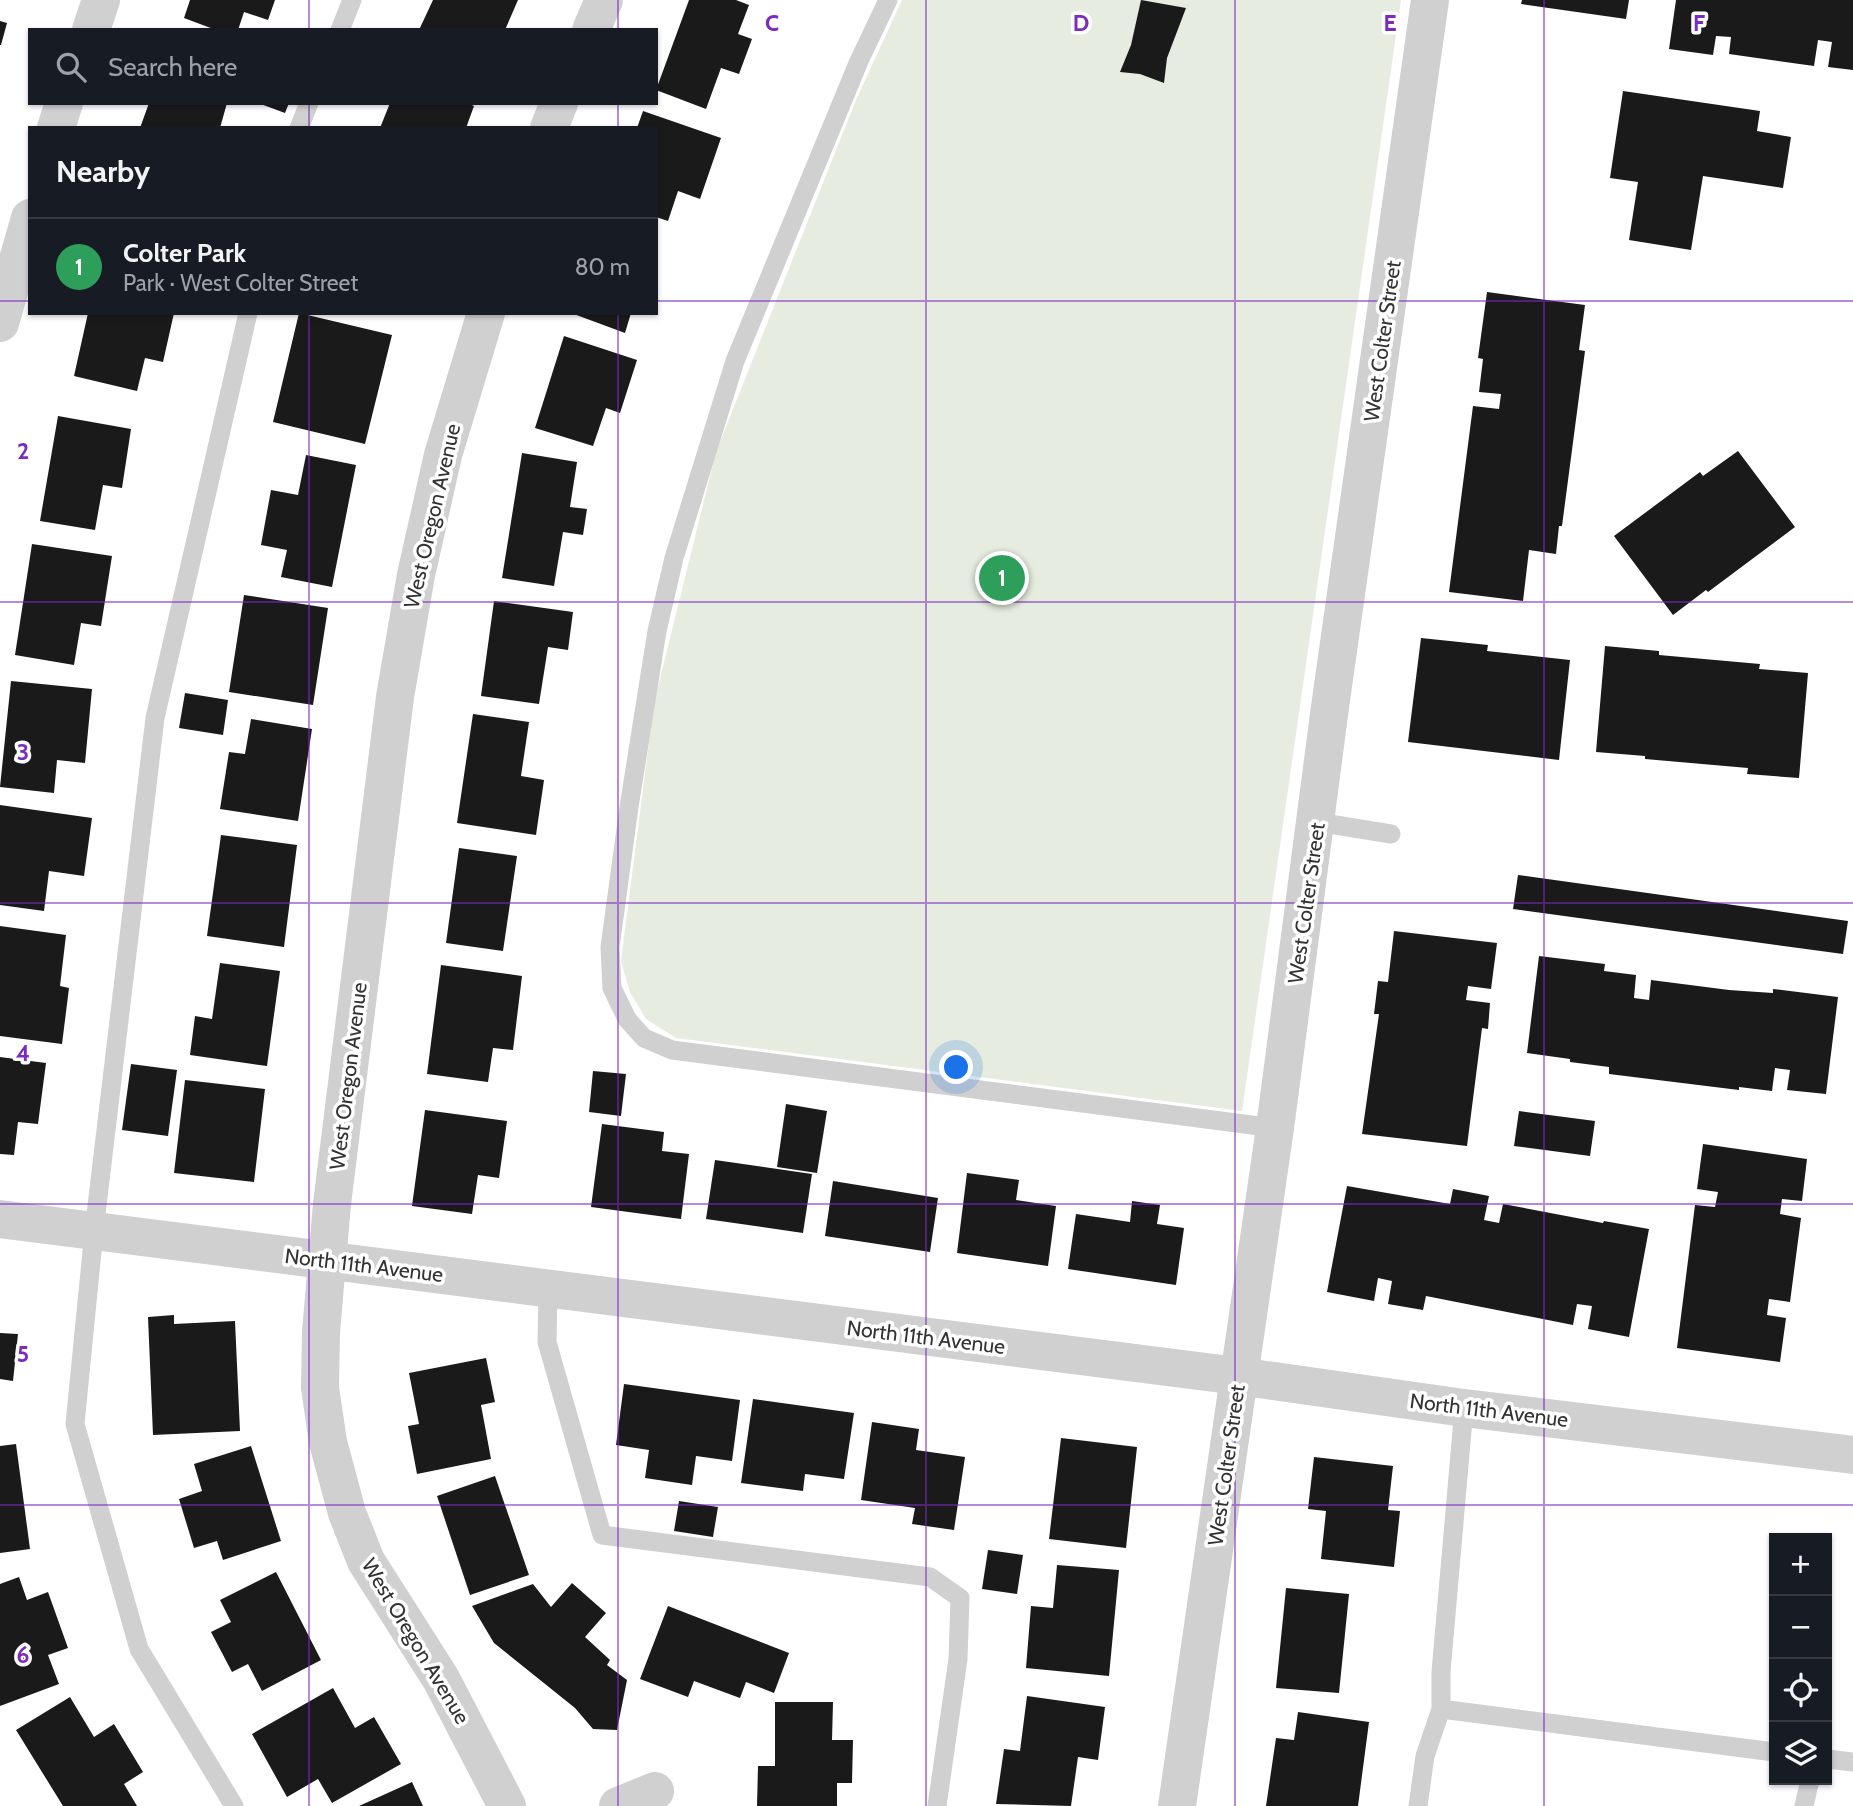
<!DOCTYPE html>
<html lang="en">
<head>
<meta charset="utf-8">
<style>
  :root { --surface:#171b24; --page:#242831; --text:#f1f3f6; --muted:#9ea1a6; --line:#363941; --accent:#e63946 }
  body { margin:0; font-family:Cabin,sans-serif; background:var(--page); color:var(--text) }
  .controls { position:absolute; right:21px; bottom:21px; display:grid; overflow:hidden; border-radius:0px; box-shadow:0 2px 5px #0004 }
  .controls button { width:63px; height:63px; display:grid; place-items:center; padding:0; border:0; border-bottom:2px solid var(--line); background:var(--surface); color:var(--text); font:35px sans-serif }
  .you { position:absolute; left:957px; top:1068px; width:24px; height:24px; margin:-18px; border:5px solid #fff; border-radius:50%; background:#1a73e8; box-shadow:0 0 0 10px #1a73e833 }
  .badge { display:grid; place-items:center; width:46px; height:46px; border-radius:50%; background:var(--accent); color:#fff; font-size:23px; font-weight:700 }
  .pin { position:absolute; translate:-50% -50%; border:4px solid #fff; box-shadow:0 2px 7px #0006 }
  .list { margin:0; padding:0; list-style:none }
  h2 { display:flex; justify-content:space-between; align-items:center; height:91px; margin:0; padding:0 28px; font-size:30px }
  h2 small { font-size:23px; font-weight:400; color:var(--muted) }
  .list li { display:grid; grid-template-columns:46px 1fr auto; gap:21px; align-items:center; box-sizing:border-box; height:98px; padding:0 28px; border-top:2px solid var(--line) }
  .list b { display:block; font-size:26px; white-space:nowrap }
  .list p { margin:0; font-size:23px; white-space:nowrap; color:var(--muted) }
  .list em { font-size:23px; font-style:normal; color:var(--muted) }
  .icon { flex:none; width:38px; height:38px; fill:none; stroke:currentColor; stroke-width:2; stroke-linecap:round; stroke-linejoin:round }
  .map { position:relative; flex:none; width:1853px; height:1806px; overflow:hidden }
  .search { position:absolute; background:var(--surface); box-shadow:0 2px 5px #0004; left:28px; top:28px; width:630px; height:77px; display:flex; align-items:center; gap:18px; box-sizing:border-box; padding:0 24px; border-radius:0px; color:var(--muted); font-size:26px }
  .panel { position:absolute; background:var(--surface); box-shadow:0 2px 5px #0004; left:28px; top:126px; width:630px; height:189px; border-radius:0px }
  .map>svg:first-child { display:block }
</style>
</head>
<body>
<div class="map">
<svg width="1853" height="1806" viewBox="0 0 1853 1806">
  <rect width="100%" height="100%" fill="#fff"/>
  <path fill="#e6ecdf" d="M902,0h499l-159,1111 -566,-73 -30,-19 -16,-27 -9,-31 33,-258 62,-251 140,-352z"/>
  <path fill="#1a1a1a" d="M190,0h85l-7,20 -24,-8 -6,18h-22l-32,-12z
    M433,0h85l-13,30h-86z
    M689,0h47l13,5 -11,29 14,5 -13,35 -18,-6 -15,41 -50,-19z
    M1141,0l45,8 -19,50 -3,25 -24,-9 -20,-2 11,-27z
    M1522,0h107l-3,19 -105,-15z
    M1676,0h177v70l-25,-3 4,-25 -14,-2 -4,26 -85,-12 2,-17 -15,-1 -3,19 -44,-6z
    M0,21l7,2 -6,22h-1z
    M1623,91l137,20 -3,20 34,6 -8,51 -80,-12 -12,74 -62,-10 9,-58 -28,-4z
    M149,103h78l-7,25h-80z
    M258,103h31l-4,10z
    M390,103h77l7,3 -8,22h-86z
    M643,111l78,27 -21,61 -22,-8 -10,30 -12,-4v-89h-19z
    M1487,292l98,13 -6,45 6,1 -23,175h-3l-3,28 -27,-4 -6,51 -74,-9 24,-186 26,3 2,-15 -22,-2 4,-33 -5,-1z
    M88,313h86l-11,49 -18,-4 -8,33 -63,-15z
    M299,313l93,22 -27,109 -92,-22z
    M571,313h60l-6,20z
    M564,336l73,24 -17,53 -14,-5 -13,38 -58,-18z
    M58,416l73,13 -9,59 -19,-3 -8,45 -55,-9z
    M1738,451l57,76 -87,65 -2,-2 -33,25 -59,-79 86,-64 3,4z
    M522,453l55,9 -7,45 17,2 -4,26 -20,-3 -9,54 -52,-8z
    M306,455l50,10 -24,122 -51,-10 6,-27 -26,-5 10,-55 27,5z
    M32,544l80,12 -11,70 -20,-3 -7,42 -59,-10z
    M244,595l84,13 -15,97 -84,-13z
    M494,601l79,11 -5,38 -20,-3 -9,57 -58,-8z
    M1421,638l67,7 -1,6 83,9 -11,100 -151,-18z
    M1605,646l54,5v4l101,9 -1,5 49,4 -9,105 -52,-4 1,-6 -103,-9v-3l-49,-4z
    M11,681l81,8 -7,74 -28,-3 -3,33 -54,-6z
    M185,693l43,7 -5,35 -44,-7z
    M473,714l56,8 -8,54 23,4 -8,55 -79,-12z
    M251,719l61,10 -14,92 -78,-12 9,-57 16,2z
    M0,805l92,13 -8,58 -35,-5 -5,40 -44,-6z
    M221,835l76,10 -13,102 -77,-11z
    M459,848l58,8 -14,95 -57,-8z
    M1518,875l330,46 -5,33 -330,-45z
    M0,926l66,9 -6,51 9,2 -7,56 -62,-8z
    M1394,931l103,12 -6,46 -23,-3 -2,14 24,3 -2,26 -6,-1 -15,118 -105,-12 17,-120h-5l4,-33 10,1z
    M1539,956l66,8 -1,7 32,4 -2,23 15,2 2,-20 78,10 44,3v-4l65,8 -12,97 -39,-4 3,-20 -15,-2 -3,23 -33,-4v3l-130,-16v-7l-39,-5v-3l-43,-6z
    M220,963l60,8 -13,95 -77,-11 5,-39 17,3z
    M441,965l81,11 -9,74 -20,-2 -5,34 -61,-8z
    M0,1057l46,6 -8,61 -20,-2 -4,33 -14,-1z
    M131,1064l46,6 -9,66 -46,-6z
    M593,1071l33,3 -5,42 -32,-4z
    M185,1080l80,9 -11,93 -80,-9z
    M786,1104l41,7 -10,62 -40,-6z
    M425,1110l82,11 -8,57 -21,-3 -6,39 -60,-8z
    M1519,1111l76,10 -5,35 -76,-10z
    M602,1124l62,8 -2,19 27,3 -8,65 -90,-12z
    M1703,1144l104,15 -5,42 -20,-2 -2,15 21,4 -11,84 -21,-3 -2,16 19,3 -6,44 -103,-14 18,-143 20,2 3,-15 -21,-3z
    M715,1160l97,14 -9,59 -97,-14z
    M967,1173l52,7 -3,20 40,6 -8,60 -91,-13z
    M833,1181l105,17 -8,54 -105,-16z
    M1347,1186l103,18 3,-15 36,7 -5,24 15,3 4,-19 100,19 1,-2 45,8 -20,108 -41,-8 4,-23 -15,-2 -4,21 -147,-29 -3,14 -35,-6 4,-23 -14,-3 -4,23 -47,-9z
    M1132,1201l28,4 -3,19 27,4 -8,57 -108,-16 8,-55 54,8z
    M174,1315v9l61,-3 5,110 -87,4 -5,-118z
    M0,1333l18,1 -5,47 -13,-2z
    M486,1358l9,44 -14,3 10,54 -74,15 -9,-48 11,-2 -10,-51z
    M624,1384l116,16 -8,61 -36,-5 -4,29 -47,-7 4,-28 -33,-5z
    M753,1399l101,14 -10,66 -39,-5 -2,17 -62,-8z
    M872,1422l47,7 -3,21 49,7 -11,73 -42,-6 3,-16 -54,-8z
    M1061,1438l76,9 -11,101 -77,-9z
    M16,1444l14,105 -30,4v-107z
    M251,1446l30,95 -58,19 -6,-19 -23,7 -15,-49 23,-8 -8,-27z
    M1314,1457l79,9 -5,44 12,1 -6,56 -73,-8 5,-48 -18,-2z
    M495,1476l34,99 -59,20 -33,-99z
    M679,1501l39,6 -5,30 -39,-6z
    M988,1550l35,5 -6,39 -35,-5z
    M1057,1565l62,5 -10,106 -83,-8 5,-62 22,2z
    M276,1572l45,88 -59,31 -14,-27 -16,8 -21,-40 20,-10 -11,-22z
    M19,1577l8,23 21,-8 20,56 -20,7 11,29 -59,22v-122z
    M572,1583l34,30 -21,24 25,23 -3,5 20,15 -10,50 -24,-1 -18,-21 -81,-65 -22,-37 61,-22 18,23z
    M1286,1588l63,6 -10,99 -63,-5z
    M668,1606l121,47 -15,40 -28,-11 -6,16 -46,-17 -6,16 -48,-18z
    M333,1688l22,40 19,-11 27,47 -69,39 -14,-24 -31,18 -35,-63z
    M1027,1696l78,11 -7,53 -20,-3 -7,49 -75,-2 8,-55 16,2z
    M70,1697l24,40 20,-13 29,48 -19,12 13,22h-74l-47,-76z
    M775,1702h58l-1,38h21l-1,43h-15v23h-80l1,-40h17z
    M1298,1712l71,10 -11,84h-92l10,-68 18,2z
    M412,1782l11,24h-64z"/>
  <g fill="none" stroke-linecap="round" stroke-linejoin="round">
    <path stroke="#d0d0d0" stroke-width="19" d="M888,0l-29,61 -124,300 -61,197 -17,73 -28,176 -19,140 2,41 15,31 17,19 28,12 603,78
      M340,30l12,-30
      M299,128l10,-25
      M1317,822l74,12
      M548,1290l-1,52 55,193 328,42 30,21 -2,61 -21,147
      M1441,1709l333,43
      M1827,1759l26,3
      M234,1806l-95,-157 -64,-225 19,-193 61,-513 93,-405
      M1418,1806l7,-50 16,-47v-37l23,-264
      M1804,1806l6,-26"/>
    <path stroke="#d0d0d0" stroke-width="38" d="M91,30l10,-30
      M591,30l13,-30
      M56,128l8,-25
      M549,128l10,-25
      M486,313l-43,142 -27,120 -21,122 -63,507 -11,128 -1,56 8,54 19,71 19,48 75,118 66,127
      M0,323l30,-105
      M618,1806l37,-15"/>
    <path stroke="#d0d0d0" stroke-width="38" d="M0,1219l1238,157 226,32 389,47
      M1177,1806l98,-678 55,-421 100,-707"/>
  </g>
  <path fill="none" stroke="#7b2cbf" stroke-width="2" stroke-opacity="0.55" d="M309,0v30M618,0v30M926,0v1806M1235,0v1806M1544,0v1806M309,103v25M618,103v25M0,301h30M656,301h1197M309,313v1493M618,313v1493M0,602h1853M0,903h1853M0,1204h1853M0,1505h1853"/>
  <g text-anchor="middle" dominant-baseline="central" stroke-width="7" stroke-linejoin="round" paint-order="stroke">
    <g font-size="21" fill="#333" stroke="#fff">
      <text transform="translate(1382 341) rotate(-82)">West Colter Street</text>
      <text transform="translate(432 516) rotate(-77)">West Oregon Avenue</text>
      <text transform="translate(1306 903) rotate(-82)">West Colter Street</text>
      <text transform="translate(348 1076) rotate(-83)">West Oregon Avenue</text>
      <text transform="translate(364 1265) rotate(7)">North 11th Avenue</text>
      <text transform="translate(926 1337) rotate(7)">North 11th Avenue</text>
      <text transform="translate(1489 1410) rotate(7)">North 11th Avenue</text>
      <text transform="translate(1226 1465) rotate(-82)">West Colter Street</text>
      <text transform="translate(416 1641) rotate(59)">West Oregon Avenue</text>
    </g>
  </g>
  <g font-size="23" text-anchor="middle" font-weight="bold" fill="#7b2cbf" stroke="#fff" stroke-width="7" stroke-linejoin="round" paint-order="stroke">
    <text x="772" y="31">C</text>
    <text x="1081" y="31">D</text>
    <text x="1390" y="31">E</text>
    <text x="1699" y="31">F</text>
    <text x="23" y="459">2</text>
    <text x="23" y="760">3</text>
    <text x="23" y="1061">4</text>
    <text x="23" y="1362">5</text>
    <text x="23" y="1663">6</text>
  </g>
</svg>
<div class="controls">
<button>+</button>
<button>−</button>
<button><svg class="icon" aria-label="locate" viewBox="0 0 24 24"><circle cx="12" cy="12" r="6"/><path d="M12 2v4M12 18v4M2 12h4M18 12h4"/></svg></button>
<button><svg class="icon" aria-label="layers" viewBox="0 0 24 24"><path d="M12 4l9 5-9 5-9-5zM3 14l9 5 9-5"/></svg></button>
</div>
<div class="you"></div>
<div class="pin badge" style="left:1002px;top:578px;background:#2e9e5b">1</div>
<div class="search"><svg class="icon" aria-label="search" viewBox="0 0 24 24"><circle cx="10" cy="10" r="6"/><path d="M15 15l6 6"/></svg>Search here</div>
<section class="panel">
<h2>Nearby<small></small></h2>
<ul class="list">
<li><span class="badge" style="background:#2e9e5b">1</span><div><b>Colter Park</b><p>Park · West Colter Street</p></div><em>80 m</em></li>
</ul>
</section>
</div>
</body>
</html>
